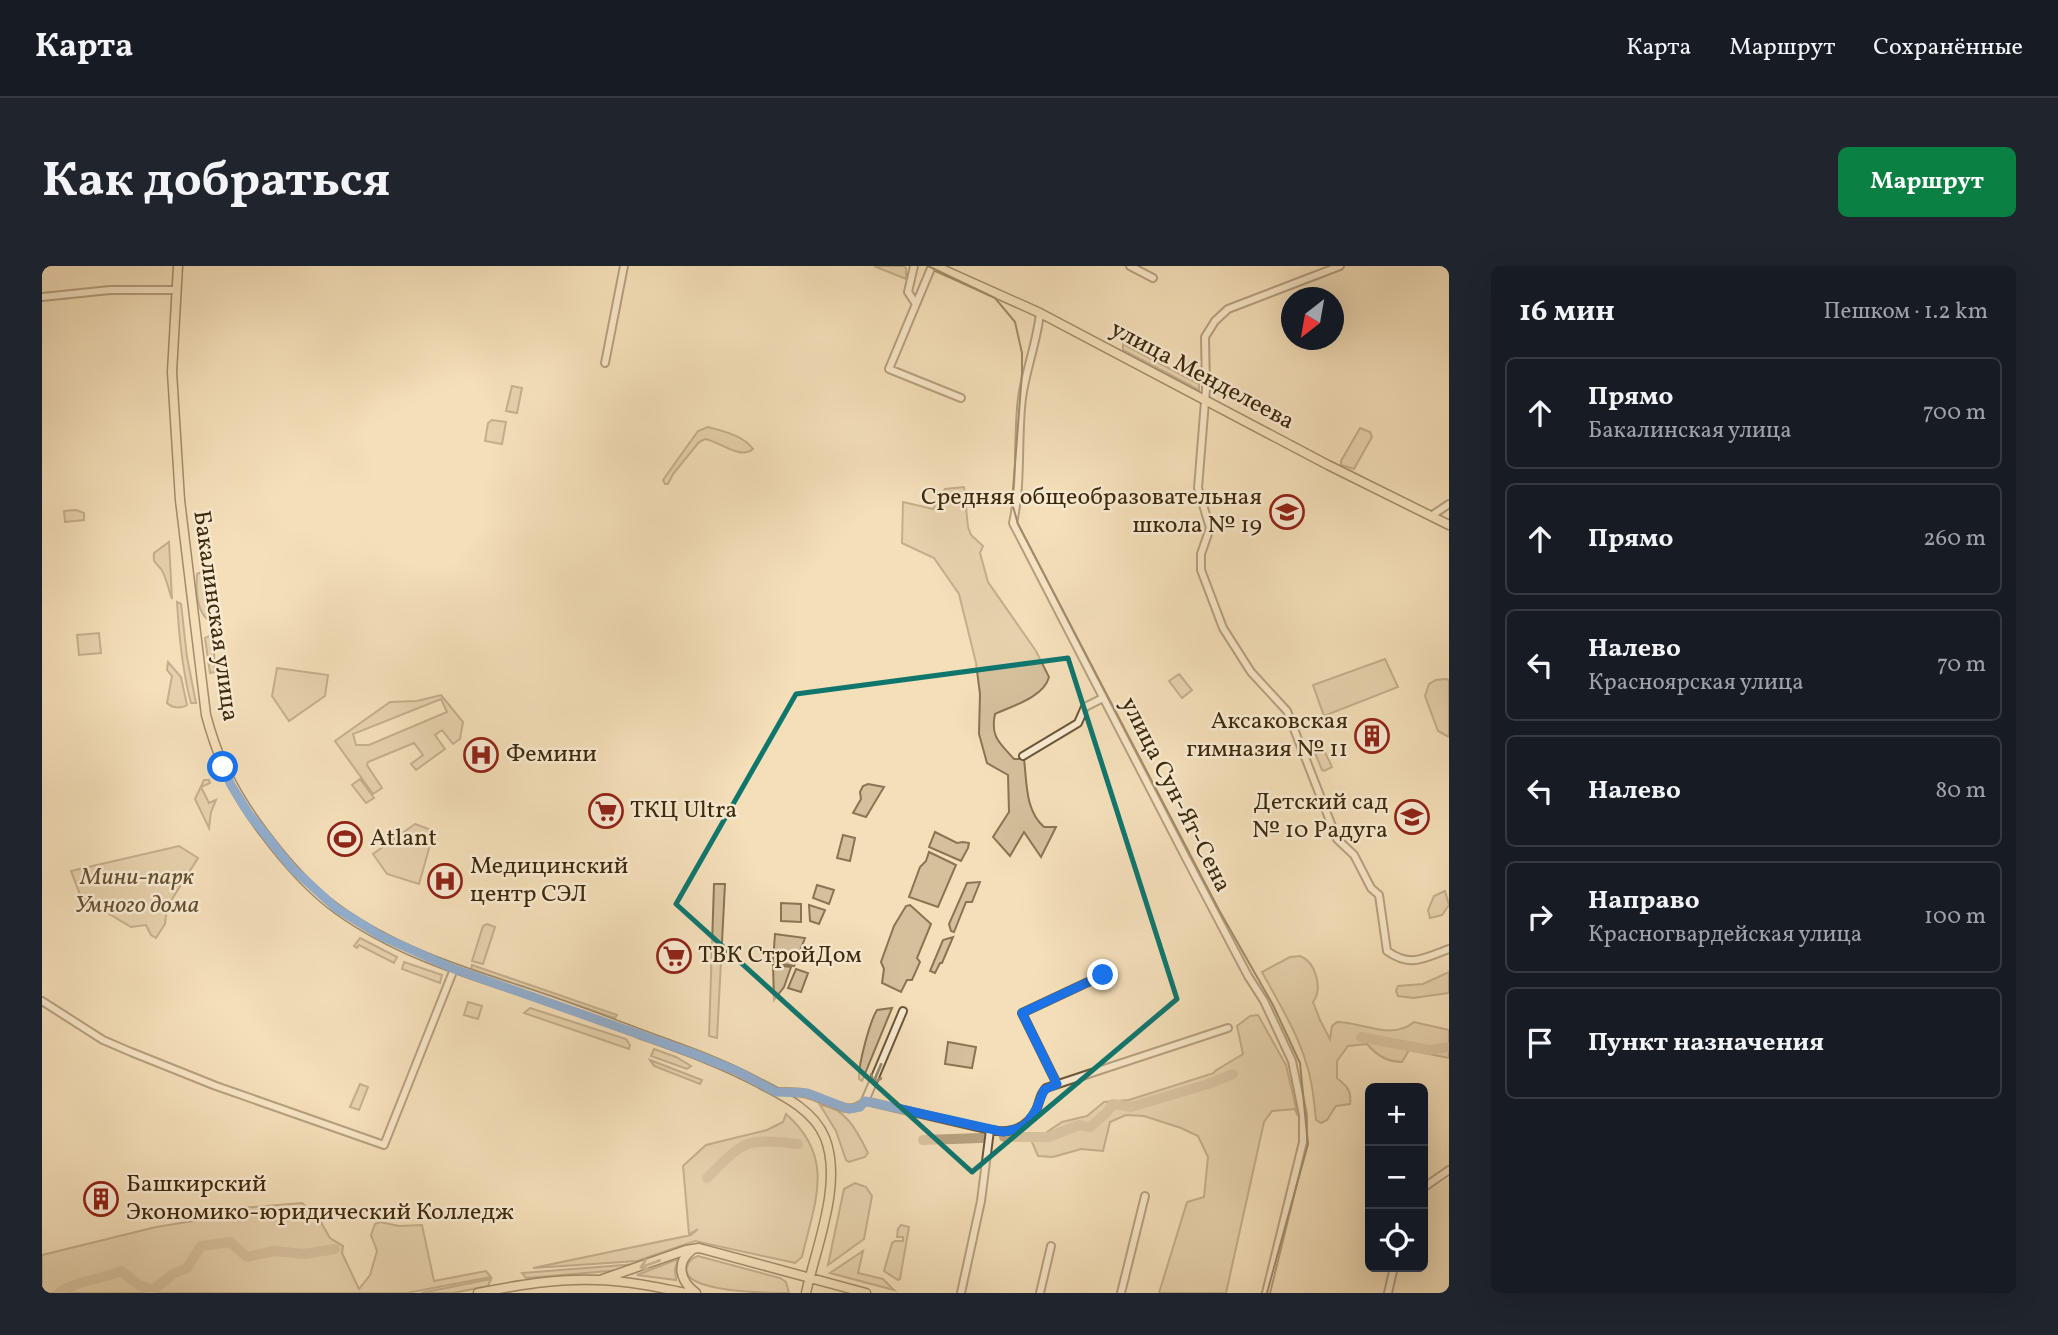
<!DOCTYPE html>
<html lang="ru">
<head>
<meta charset="utf-8">
<style>
  :root { --surface:#171b24; --page:#20242c; --text:#f1f3f6; --muted:#9ea1a6; --line:#363941; --accent:#0b8043 }
  body { margin:0; font-family:Vollkorn,serif; background:var(--page); color:var(--text) }
  .controls { position:absolute; right:21px; bottom:21px; display:grid; overflow:hidden; border-radius:10px; box-shadow:0 7px 28px #0002 }
  .controls button { width:63px; height:63px; display:grid; place-items:center; padding:0; border:0; border-bottom:2px solid var(--line); background:var(--surface); color:var(--text); font:35px sans-serif }
  .compass { position:absolute; left:1239px; top:21px; width:63px; height:63px; border-radius:50%; background:var(--surface); box-shadow:0 7px 28px #0002; rotate:211deg }
  .stop { position:absolute; width:21px; height:21px; margin:-16px; border:5px solid #1a73e8; border-radius:50%; background:#fff }
  .stop.end { background:#1a73e8; border-color:#fff; box-shadow:0 2px 7px #0008 }
  .list { margin:0; padding:0; list-style:none }
  h2 { display:flex; justify-content:space-between; align-items:center; height:91px; margin:0; padding:0 28px; font-size:30px }
  h2 small { font-size:23px; font-weight:400; color:var(--muted) }
  .list li { display:grid; grid-template-columns:46px 1fr auto; gap:21px; align-items:center; box-sizing:border-box; height:112px; margin:0 14px 14px; padding:0 14px; border:2px solid var(--line); border-radius:10px }
  .list b { display:block; font-size:26px; white-space:nowrap }
  .list p { margin:0; font-size:23px; white-space:nowrap; color:var(--muted) }
  .list em { font-size:23px; font-style:normal; color:var(--muted) }
  .icon { flex:none; width:38px; height:38px; fill:none; stroke:currentColor; stroke-width:2; stroke-linecap:round; stroke-linejoin:round }
  .map { position:relative; flex:none; width:1407px; height:1027px; overflow:hidden; border-radius:10px }
  header { display:flex; align-items:center; gap:42px; box-sizing:border-box; height:98px; padding:0 35px; background:var(--surface); border-bottom:2px solid var(--line) }
  header strong { font-size:33px }
  nav { display:flex; gap:38px; margin-inline-start:auto; font-size:24px }
  .intro { display:flex; align-items:center; justify-content:space-between; box-sizing:border-box; height:168px; padding:0 42px }
  h1 { margin:0; font-size:49px }
  .button { padding:18px 32px; border-radius:10px; background:var(--accent); color:#fff; font-size:24px; font-weight:700 }
  main { display:flex; gap:42px; padding:0 42px }
  aside { flex:1; background:var(--surface); border-radius:10px; box-shadow:0 7px 28px #0002 }
  .map>svg:first-child { display:block }
</style>
</head>
<body>
<header>
<strong>Карта</strong>
<nav><a>Карта</a><a>Маршрут</a><a>Сохранённые</a></nav>
</header>
<div class="intro"><h1>Как добраться</h1><a class="button">Маршрут</a></div>
<main>
<div class="map">
<svg width="1407" height="1027" viewBox="0 0 1407 1027">
  <rect width="100%" height="100%" fill="#f4dfb9"/>
  <filter id="stains"><feTurbulence type="fractalNoise" baseFrequency=".00286" numOctaves="4"/><feColorMatrix values="0 0 0 0 .2 0 0 0 0 .09 0 0 0 0 .02 0 0 0 .5 -.17"/></filter>
  <radialGradient id="worn" r=".72"><stop offset=".6" stop-color="#630" stop-opacity="0"/><stop offset="1" stop-color="#630" stop-opacity=".3"/></radialGradient>
  <path fill="#d5c09c" stroke="#897454" stroke-width="2" fill-rule="evenodd" d="M832,0h29l3,2v11z
    M1081,78l76,40v6l-76,-40z
    M470,120l10,2 -5,25 -11,-2z
    M450,154l14,2 -4,22 -17,-3 3,-18z
    M666,161c15,4 36,9 45,22 -13,11 -32,-7 -48,-10l-6,3 -26,32 -5,10h-3l-2,-4 35,-49z
    M1318,162l10,4 2,5 -18,32 -13,-4v-4z
    M922,221l4,40 3,8 12,11 -3,7 8,29 48,69 13,26c-5,20 -37,29 -54,37 -5,23 5,29 19,45h10c3,24 1,51 20,68h12l-15,30 -17,-25 -14,24 -17,-19 16,-25 -1,-37 -21,-12 -8,-29 1,-40 -4,-31 -17,-69 -25,-36 -32,-15 1,-41 30,7 12,-20z
    M34,244l8,3v7l-19,2 -1,-11z
    M127,276l3,57c-3,-8 -6,-23 -11,-30 -6,-7 -8,-6 -7,-16z
    M164,304l3,50c-13,-8 -13,-31 -12,-46z
    M135,336l4,2 6,53 9,46h-5c-9,-33 -12,-67 -14,-101z
    M57,367l2,20 -22,2 -2,-20z
    M171,368l2,38 -5,1 -5,-35z
    M1343,393l13,28 -74,29 -11,-31z
    M126,396l13,15 6,28c-6,4 -15,3 -20,-2l5,-27 -5,-6z
    M235,402l51,7 -3,21 -36,25 -17,-25z
    M1137,408l13,16 -10,8 -13,-17z
    M1404,413l3,1v57l-11,-6 -13,-35 4,-12 7,-4z
    M399,429l22,27 -3,17 -7,5 -11,-14 -7,5 10,14 -29,21 -5,-6 12,-9 -9,-12 -46,19 -1,3 15,23 -9,6 -38,-53 55,-39 27,-1zM399,433l6,13 -78,33h-13l-3,-11z
    M1281,482l9,19 -8,4 -2,-1 -7,-17z
    M318,513l14,19 -8,5 -14,-18z
    M162,514h5l1,3 -9,4 8,16 7,-3 -5,12 -2,16 -14,-29z
    M826,518l16,3 -18,30 -13,-4 8,-14 -1,-7 3,-6z
    M373,558l19,7 -15,53 -32,-10 -14,-20z
    M893,566l22,11 6,-1 6,1 -1,5 -7,13 -32,-14z
    M801,569l12,3 -5,23 -13,-3z
    M137,580l19,12 -31,49 -2,17 -9,14 -5,-3 -5,-10 -15,2 -50,-30 -10,-26z
    M887,586l27,13 -18,42 -29,-10 11,-30 6,-6z
    M938,616l-8,20h-6l-12,30 -3,-1 -2,-7 18,-41z
    M672,618h11l-8,154 -8,-2z
    M775,619l17,5 -5,14 -16,-6z
    M1403,625l4,14 -7,10 -12,3 -2,-8 6,-14z
    M739,637l20,1v18l-20,-1z
    M767,639l16,5 -6,14 -9,-3z
    M868,639l21,19 -14,34 3,4 -8,18h-5l-6,12 -19,-9 2,-14 -3,-7 13,-36 12,-20z
    M445,658l8,3 -12,37 -11,-3 11,-35z
    M733,668l30,4 -11,28 -21,-4z
    M911,671l-11,26h-2l-5,10 -5,-2 13,-31z
    M318,672l37,19 -3,6 -35,-18 -2,3 -3,-2z
    M1258,690c16,6 23,33 13,46l7,18 10,19 2,-13 5,-4c26,0 54,19 77,0l35,8v28l-40,-8 -7,12c-15,0 -26,-7 -35,-18l-19,2 -11,15v17c10,8 15,13 13,26l-14,2 -9,14 -6,3 -5,-3c-2,-18 -3,-36 -9,-54 -9,-33 -29,-64 -45,-94l28,-15z
    M362,696l38,13 -2,8 -38,-14z
    M430,699l145,50 -2,3 -144,-49z
    M731,699l18,2 -7,20 -10,13z
    M754,703l12,4 -7,19 -13,-4z
    M1407,706v21l-36,5 -15,-2 -2,-5 2,-5 25,-2z
    M426,736l14,4 -4,13 -14,-4z
    M488,742l96,31 4,6 -1,4 -105,-36z
    M850,742l-30,73 -3,-2c-1,-14 11,-58 18,-69z
    M1216,749l28,50 12,51 -3,-7 -23,2 -8,11 -38,171h-67l28,-91 17,-5 4,-40 -10,-21 -17,-8 -37,-12 -18,-1 -16,7 -7,29 -22,-2 -28,8 -15,-1 -6,-14 30,-20 25,-6 17,-14 25,-2 85,-27 1,-2 28,-17 -6,-28 13,-10z
    M906,776l28,5 -4,21 -27,-4z
    M612,783l22,8 15,9 -4,3 -36,-13z
    M608,794l52,20 -2,4 -46,-18z
    M318,818l8,3 -9,23 -9,-3z
    M778,839c26,2 38,28 48,48l-3,4 -16,5 -3,-2 -10,-29z
    M744,848c50,44 29,87 16,143l-7,6 -100,-22 -58,20 -104,7 158,-33 7,-6 -9,5 -6,-68 23,-21 61,-15 16,-8z
    M813,917l11,4 6,9 -8,43 -36,26 16,-76z
    M260,937l16,14 12,21 13,8 -1,7 17,36 11,-14 7,-24 -6,-16 4,-11 5,-2 19,4 23,-1 12,56 52,-10 5,6 -84,16h-365v-38l114,-28 50,-8 -1,-8z
    M859,959l8,2 -9,52 -2,1 -14,-9 8,-28 3,-2h8v-4h-6l1,-8z
    M821,985l-5,22 25,6 11,11 -64,-17z
    M656,990l82,22 6,4 3,11c-17,0 -110,0 -102,-26 1,-6 5,-9 11,-11z
    M636,993l-3,10 1,11 -39,-5z
    M595,998l-16,6 -95,8 -4,-5z
    M449,1013l-3,7 -35,7h-32z"/>
  <g fill="none" stroke-linecap="round" stroke-linejoin="round">
    <path stroke="#b6a17e" stroke-width="10" d="M1319,771l68,13 20,-3
      M962,871h45l30,-12 11,2 16,-14 7,-9 18,3 77,-23 25,-10
      M881,874l58,-2
      M665,912c38,-38 38,-40 91,-34
      M17,1027c18,-13 42,-13 62,-22l18,14 14,5 20,-16 14,-6 14,-22 29,-4 17,15 27,-6 30,3 31,-5"/>
    <g stroke="#6b5637" stroke-width="10">
      <path id="minor" d="M872,0l-6,26 8,12 -27,65 72,29
        M1088,0l23,12
        M1298,0l-112,43 -13,12 -10,16 1,52 -8,99 12,40 -9,26v16l22,58 28,44 36,39 50,128 17,16 17,33 8,7 8,56c24,17 37,7 62,-2
        M0,31l68,-7h67
        M874,38l16,-38
        M998,47c-3,29 -14,56 -18,85 -5,41 0,84 -9,125l173,335 62,118 16,25 28,60 11,54v27l-37,151
        M563,97l19,-97
        M1389,250l18,-12
        M981,490l55,-33 7,-16 18,-9
        M0,735l61,39 28,12 85,34 168,59 70,-176
        M1015,818l-35,-71 81,-38
        M736,826c10,0 19,-1 29,2 19,4 42,25 58,7l38,-90
        M823,835l125,29
        M1381,922l26,-18
        M919,1027l20,-92 9,-71c21,4 38,-2 47,-22 3,-8 3,-14 9,-20l182,-60
        M998,1027l11,-47
        M1079,1027l24,-97
        M1346,1027l6,-26"/>
    </g>
    <g stroke="#3d290c" stroke-width="11">
      <path id="major" d="M136,0l-6,106 8,128 26,215c13,48 28,78 58,118 21,28 44,55 73,76 58,42 126,63 193,85 37,12 73,26 110,40 39,14 80,28 117,48 25,13 57,28 68,56 18,45 -9,109 -19,155
        M893,0l105,47 288,152 121,60
        M650,984c-17,13 -12,31 4,43
        M558,1014l86,-30 13,-2 167,45
        M436,1027c40,-8 80,-15 121,-13 29,1 58,7 87,13"/>
    </g>
    <use href="#minor" stroke="#f8ead2" stroke-width="6"/>
    <use href="#major" stroke="#f4dfb9" stroke-width="8"/>
    <path stroke="#3d290c" stroke-width="2" d="M886,0l67,32 20,24 7,31v20l-10,130 6,21 201,386 54,95 27,58 8,81 -41,149"/>
  </g>
  <defs><path id="oneway-shaft" d="M-6 0H5M1.5-3L5.5 0L1.5 3" fill="none" stroke-width="1.6" stroke-linecap="round" stroke-linejoin="round" transform="scale(1.75)"/></defs>
  <use stroke="#9a8a6f" href="#oneway-shaft" transform="translate(835 808) rotate(113)"/>
  <use stroke="#988462" href="#oneway-shaft" transform="translate(608 998) rotate(160)"/>
  <g fill="none" stroke-linecap="round" stroke-linejoin="round">
    <path stroke="#1a73e8" stroke-width="9" d="M181,501l8,18 18,29 43,54 44,40 45,28 73,33 238,84 45,18 39,21 31,1 42,16 11,-2 5,-6 139,31 16,-4 7,-5 9,-13 8,-20 13,-6 -35,-71 81,-38"/>
  </g>
  <path d="M0 0H1407V1027H0ZM1026,392l109,341 -205,173 -296,-268 120,-210z" fill="#f4dfb9" fill-opacity=".55" fill-rule="evenodd"/>
  <path fill="none" stroke="#0f766e" stroke-width="5" stroke-linejoin="round" d="M1026,392l109,341 -205,173 -296,-268 120,-210z"/>
  <defs>
    <g id="school-ring" transform="scale(1.75)"><circle r="9.5" fill="#f8ead2" stroke="#8f2418" stroke-width="1.5"/><path d="M0-5L7-2L0 1L-7-2ZM-4 1L0 2.5L4 1V4Q0 6-4 4Z" fill="#8f2418"/></g>
    <g id="building-ring" transform="scale(1.75)"><circle r="9.5" fill="#f8ead2" stroke="#8f2418" stroke-width="1.5"/><path d="M-4-6H4V6H1V3H-1V6H-4ZM-2.5-4.3h1.7v1.8h-1.7ZM.8-4.3h1.7v1.8H.8ZM-2.5-1h1.7V.8h-1.7ZM.8-1h1.7V.8H.8Z" fill="#8f2418"/></g>
    <g id="hospital-ring" transform="scale(1.75)"><circle r="9.5" fill="#f8ead2" stroke="#8f2418" stroke-width="1.5"/><path d="M-5-5h3v3.5h4V-5h3V5h-3V1.5h-4V5h-3Z" fill="#8f2418"/></g>
    <g id="supermarket-ring" transform="scale(1.75)"><circle r="9.5" fill="#f8ead2" stroke="#8f2418" stroke-width="1.5"/><path d="M-6-5.5h2.5l.6 2H6L4.5 2H-2.5L-4.4-4H-6ZM-1.5 3.2a1.3 1.3 0 1 0 .1 0ZM3 3.2a1.3 1.3 0 1 0 .1 0Z" fill="#8f2418"/></g>
    <g id="stadium-ring" transform="scale(1.75)"><circle r="9.5" fill="#f8ead2" stroke="#8f2418" stroke-width="1.5"/><path d="M0-5a6.5 5 0 1 0 0 10a6.5 5 0 1 0 0-10ZM-3.5-1.8h7v3.6h-7Z" fill="#8f2418"/></g>
  </defs>
  <g fill-rule="evenodd">
    <use href="#school-ring" x="1245" y="246"/>
    <use href="#building-ring" x="1330" y="470"/>
    <use href="#hospital-ring" x="439" y="489"/>
    <use href="#supermarket-ring" x="564" y="545"/>
    <use href="#school-ring" x="1370" y="551"/>
    <use href="#stadium-ring" x="303" y="573"/>
    <use href="#hospital-ring" x="403" y="615"/>
    <use href="#supermarket-ring" x="632" y="690"/>
    <use href="#building-ring" x="59" y="933"/>
  </g>
  <g text-anchor="middle" dominant-baseline="central" stroke-width="5" stroke-linejoin="round" paint-order="stroke">
    <g font-size="24" fill="#3d290c" stroke="#f8ead2">
      <text transform="translate(1160 110) rotate(28)">улица Менделеева</text>
      <text transform="translate(173 350) rotate(82)">Бакалинская улица</text>
      <text transform="translate(1133 529) rotate(63)">улица Сун-Ят-Сена</text>
    </g>
    <g font-size="24" fill="#3d290c" stroke="#f8ead2" text-anchor="start">
      <text x="1220" y="232" text-anchor="end">Средняя общеобразовательная<tspan x="1220" dy="28">школа № 19</tspan></text>
      <text x="1306" y="456" text-anchor="end">Аксаковская<tspan x="1306" dy="28">гимназия № 11</tspan></text>
      <text x="464" y="489">Фемини</text>
      <text x="1346" y="537" text-anchor="end">Детский сад<tspan x="1346" dy="28">№ 10 Радуга</tspan></text>
      <text x="588" y="545">ТКЦ Ultra</text>
      <text x="328" y="573">Atlant</text>
      <text x="428" y="601">Медицинский<tspan x="428" dy="28">центр СЭЛ</tspan></text>
      <text x="656" y="690">ТВК СтройДом</text>
      <text x="84" y="919">Башкирский<tspan x="84" dy="28">Экономико-юридический Колледж</tspan></text>
    </g>
    <g font-size="24" font-style="italic" fill="#634f30" stroke="#f8ead2">
      <text x="95" y="612">Мини-парк<tspan x="95" dy="28">Умного дома</tspan></text>
    </g>
  </g>
  <rect width="100%" height="100%" filter="url(#stains)"/>
  <rect width="100%" height="100%" fill="url(#worn)"/>
</svg>
<div class="controls">
<button>+</button>
<button>−</button>
<button><svg class="icon" aria-label="locate" viewBox="0 0 24 24"><circle cx="12" cy="12" r="6"/><path d="M12 2v4M12 18v4M2 12h4M18 12h4"/></svg></button>
</div>
<svg class="compass" viewBox="-18 -18 36 36"><path d="M0-13l5 13h-10z" fill="#e53935"/><path d="M0 13l5-13h-10z" fill="#9ea1a6"/></svg>
<div class="stop" style="left:181px;top:501px"></div>
<div class="stop end" style="left:1061px;top:709px"></div>
</div>
<aside>
<h2>16 мин<small>Пешком · 1.2 km</small></h2>
<ul class="list">
<li><svg class="icon" aria-label="ahead" viewBox="0 0 24 24"><path d="M12 20V5M6 11l6-6 6 6"/></svg><div><b>Прямо</b><p>Бакалинская улица</p></div><em>700 m</em></li>
<li><svg class="icon" aria-label="ahead" viewBox="0 0 24 24"><path d="M12 20V5M6 11l6-6 6 6"/></svg><div><b>Прямо</b></div><em>260 m</em></li>
<li><svg class="icon" aria-label="left" viewBox="0 0 24 24"><path d="M17 20v-9H6M10 6l-5 5 5 5"/></svg><div><b>Налево</b><p>Красноярская улица</p></div><em>70 m</em></li>
<li><svg class="icon" aria-label="left" viewBox="0 0 24 24"><path d="M17 20v-9H6M10 6l-5 5 5 5"/></svg><div><b>Налево</b></div><em>80 m</em></li>
<li><svg class="icon" aria-label="right" viewBox="0 0 24 24"><path d="M7 20v-9h11M14 6l5 5-5 5"/></svg><div><b>Направо</b><p>Красногвардейская улица</p></div><em>100 m</em></li>
<li><svg class="icon" aria-label="arrive" viewBox="0 0 24 24"><path d="M6 21V4h12l-3 4 3 4H6"/></svg><div><b>Пункт назначения</b></div></li>
</ul>
</aside>
</main>
</body>
</html>
